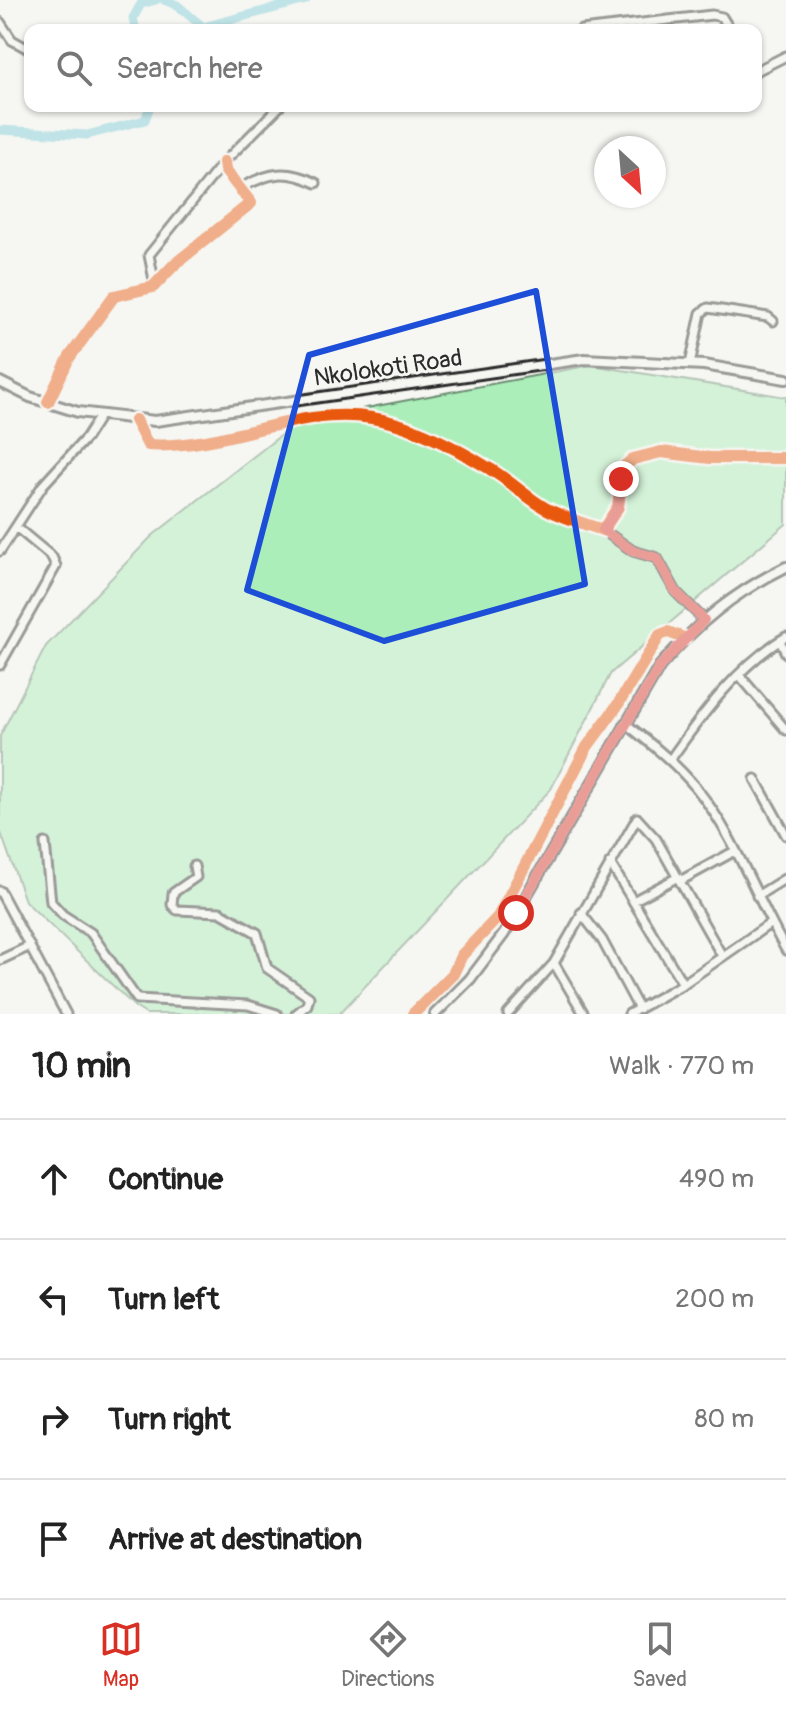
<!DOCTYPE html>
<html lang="en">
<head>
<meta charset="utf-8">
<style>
  :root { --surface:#fff; --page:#f6f6f6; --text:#222; --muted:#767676; --line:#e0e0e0; --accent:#d93025 }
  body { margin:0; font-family:Pangolin,sans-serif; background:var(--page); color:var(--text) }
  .compass { position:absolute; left:594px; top:136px; width:72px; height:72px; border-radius:50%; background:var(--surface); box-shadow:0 2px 6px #0004; rotate:154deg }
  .stop { position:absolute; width:24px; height:24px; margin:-18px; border:6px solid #d93025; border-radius:50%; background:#fff }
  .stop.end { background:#d93025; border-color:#fff; box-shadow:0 2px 8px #0008 }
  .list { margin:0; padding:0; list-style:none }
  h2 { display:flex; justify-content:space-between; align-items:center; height:104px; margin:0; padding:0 32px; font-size:34px }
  h2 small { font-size:26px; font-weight:400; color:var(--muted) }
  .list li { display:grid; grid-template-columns:52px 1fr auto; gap:24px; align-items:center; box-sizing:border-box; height:120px; padding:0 32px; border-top:2px solid var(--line) }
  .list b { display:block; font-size:30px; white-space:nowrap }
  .list em { font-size:26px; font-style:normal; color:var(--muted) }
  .icon { flex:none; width:44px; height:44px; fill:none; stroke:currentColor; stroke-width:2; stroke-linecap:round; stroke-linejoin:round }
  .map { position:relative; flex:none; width:786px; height:1014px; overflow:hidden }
  .search { position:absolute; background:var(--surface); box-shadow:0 2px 6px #0004; left:24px; right:24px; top:24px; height:88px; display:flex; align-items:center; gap:20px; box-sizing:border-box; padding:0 28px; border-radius:16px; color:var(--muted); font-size:30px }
  .sheet { height:584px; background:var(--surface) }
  nav { display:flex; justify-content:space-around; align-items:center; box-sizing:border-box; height:112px; border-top:2px solid var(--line); background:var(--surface); font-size:22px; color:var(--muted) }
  nav a { display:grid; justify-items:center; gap:4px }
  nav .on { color:var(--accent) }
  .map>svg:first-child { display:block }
</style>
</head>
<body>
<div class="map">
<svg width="786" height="1014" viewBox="0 0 786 1014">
  <rect width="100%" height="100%" fill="#f6f6f2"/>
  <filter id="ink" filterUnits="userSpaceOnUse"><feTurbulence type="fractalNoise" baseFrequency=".0125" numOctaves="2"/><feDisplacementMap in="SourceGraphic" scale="16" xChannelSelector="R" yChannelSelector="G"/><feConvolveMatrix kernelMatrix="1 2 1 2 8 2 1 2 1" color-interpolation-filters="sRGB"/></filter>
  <g filter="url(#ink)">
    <path fill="#abeeb9" stroke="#6b8c72" stroke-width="2" d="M591,365l195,32v127l-175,149 -60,116 -212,225h-193l-11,-7 -110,-106 -25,-71v-94l46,-90 106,-110 147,-115z"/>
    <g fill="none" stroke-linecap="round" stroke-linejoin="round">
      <path stroke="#7dcdd8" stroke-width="9" d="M164,0l13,5 26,22 103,-27
        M136,30l-3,-12 8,-14 15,-4
        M0,130l87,5 58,-15 5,-14"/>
      <g stroke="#2b2b2b" stroke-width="13">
        <path id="minor" d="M0,22l12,18 18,10
          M581,30l131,-15 10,2 8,13
          M756,71l30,-15
          M241,188c28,-16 46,-19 75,-5
          M155,285l-6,-30 75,-93 56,-56
          M690,364l11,-51 7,-5 60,9 5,4
          M48,402l21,-44 45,-62 39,-9 22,-23 76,-61 -26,-33 -1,-8
          M135,420l13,25c78,5 149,-40 224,-27 40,6 84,30 118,51 19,11 36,28 55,39 17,9 39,16 58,22l15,-23 5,-39 10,-9 28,-7 49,6h76
          M603,530l30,21 24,7 19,34 28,28
          M0,551l43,-66 43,-47 14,-22
          M780,641l6,12
          M0,665l56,-99 -4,-9 -36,-30
          M740,676l46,54
          M625,723c25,20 51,40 72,66 38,47 59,109 89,161
          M670,760c31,-44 69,-96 116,-123
          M755,779l31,56
          M45,843l6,59 12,13 28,18 46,66 111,6 29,9
          M610,863l73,121
          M194,866l2,11 -23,16 -1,12 5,5 43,2 37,21 10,35 42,29 -2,8 -11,9
          M680,881l55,-30
          M0,891l66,123
          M757,896l29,-18
          M635,900l43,-23
          M581,913l21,27 37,69
          M0,960l30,-14
          M554,963l30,51
          M413,1014l40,-40 9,-19 36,-38 89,-170 30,-41 43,-71 8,-3 16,6
          M508,1014l46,-51 83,-145 19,21 66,117
          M629,1014l54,-30 88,-61"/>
      </g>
      <g stroke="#2b2b2b" stroke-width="14">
        <path id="major" d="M0,382l30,15 48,15 77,9 429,-62 120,6 82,14
          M435,1014l35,-35 34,-45 156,-268c37,-43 75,-74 126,-99"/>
      </g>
      <use href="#minor" stroke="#f6f6f2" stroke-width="7"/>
      <use href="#major" stroke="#f6f6f2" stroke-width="8"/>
      <g stroke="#f6f6f2" stroke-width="17">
        <path id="cycleway" d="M48,402l21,-44 45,-62 39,-9 22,-23 76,-61 -26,-33 -1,-8
          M135,420l13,25c78,5 149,-40 224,-27 40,6 84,30 118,51 19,11 36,28 55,39 17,9 39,16 58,22l15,-23 5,-39 10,-9 28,-7 49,6h76
          M413,1014l40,-40 9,-19 36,-38 89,-170 30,-41 43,-71 8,-3 16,6"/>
      </g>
      <use href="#cycleway" stroke="#e8590c" stroke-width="12"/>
    </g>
  </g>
  <g fill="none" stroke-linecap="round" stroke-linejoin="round" filter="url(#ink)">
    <path stroke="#d93025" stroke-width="10" d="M516,913l144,-247 44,-46 -28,-28 -19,-34 -24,-7 -30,-21 15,-23 3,-28"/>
  </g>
  <path d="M0 0H786V1014H0ZM536,291l49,293 -201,57 -137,-51 62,-235z" fill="#f6f6f2" fill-opacity=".55" fill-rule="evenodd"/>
  <path fill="none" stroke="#1d4ed8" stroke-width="6" stroke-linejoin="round" d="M536,291l49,293 -201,57 -137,-51 62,-235z"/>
  <g text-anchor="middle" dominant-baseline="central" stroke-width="6" stroke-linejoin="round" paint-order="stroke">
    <g font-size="24" fill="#2b2b2b" stroke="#f6f6f2">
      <text transform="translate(388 368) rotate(-8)">Nkolokoti Road</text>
    </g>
  </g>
</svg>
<svg class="compass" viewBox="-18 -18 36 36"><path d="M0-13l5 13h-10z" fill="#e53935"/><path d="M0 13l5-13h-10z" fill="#767676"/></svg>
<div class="stop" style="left:516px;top:913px"></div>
<div class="stop end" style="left:621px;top:479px"></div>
<div class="search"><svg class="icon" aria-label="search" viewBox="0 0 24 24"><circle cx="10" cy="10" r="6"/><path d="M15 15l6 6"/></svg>Search here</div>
</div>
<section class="sheet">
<h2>10 min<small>Walk · 770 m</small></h2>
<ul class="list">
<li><svg class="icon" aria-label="ahead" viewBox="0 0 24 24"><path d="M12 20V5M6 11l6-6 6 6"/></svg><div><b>Continue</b></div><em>490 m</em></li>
<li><svg class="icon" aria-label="left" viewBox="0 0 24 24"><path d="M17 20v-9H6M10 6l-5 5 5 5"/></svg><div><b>Turn left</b></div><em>200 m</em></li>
<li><svg class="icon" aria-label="right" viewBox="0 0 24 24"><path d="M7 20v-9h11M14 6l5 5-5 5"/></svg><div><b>Turn right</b></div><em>80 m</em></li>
<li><svg class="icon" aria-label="arrive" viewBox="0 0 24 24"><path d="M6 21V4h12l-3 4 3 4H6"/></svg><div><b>Arrive at destination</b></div></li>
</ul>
</section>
<nav>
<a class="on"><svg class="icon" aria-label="map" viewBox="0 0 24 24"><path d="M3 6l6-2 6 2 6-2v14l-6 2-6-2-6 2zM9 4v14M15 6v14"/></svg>Map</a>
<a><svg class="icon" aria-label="directions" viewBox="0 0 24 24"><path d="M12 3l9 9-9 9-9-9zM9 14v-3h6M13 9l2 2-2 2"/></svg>Directions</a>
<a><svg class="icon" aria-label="saved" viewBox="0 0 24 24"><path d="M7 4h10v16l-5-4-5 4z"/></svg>Saved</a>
</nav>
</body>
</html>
